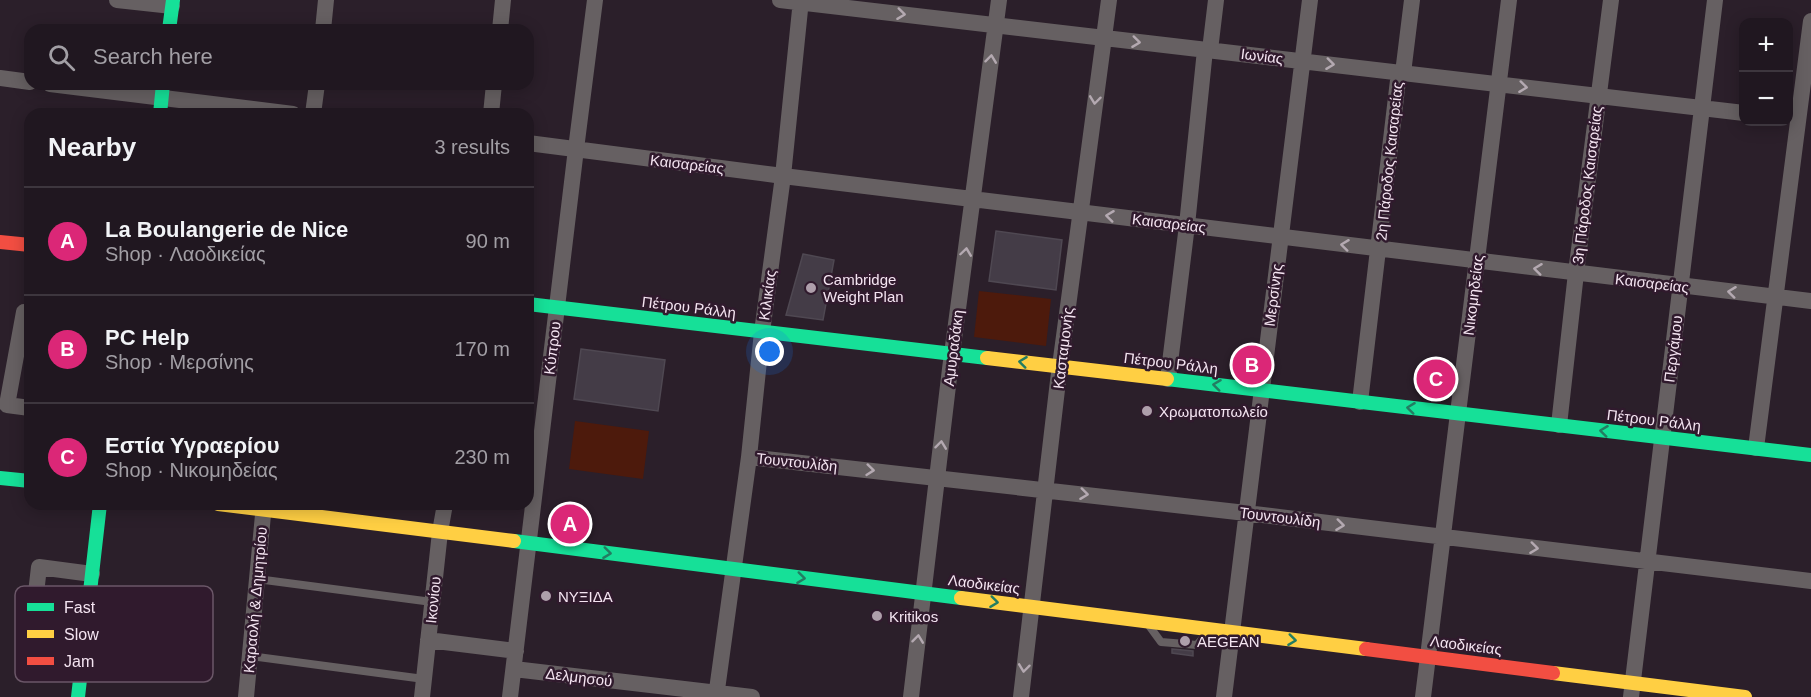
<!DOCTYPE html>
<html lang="en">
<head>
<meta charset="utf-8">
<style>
  :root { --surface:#201720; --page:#2d242d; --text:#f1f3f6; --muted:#a29fa5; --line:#3d363e; --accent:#db2777 }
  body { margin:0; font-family:Arial,sans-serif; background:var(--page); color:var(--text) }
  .controls { position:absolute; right:18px; top:18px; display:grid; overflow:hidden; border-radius:12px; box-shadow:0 3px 15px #0003 }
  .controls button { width:54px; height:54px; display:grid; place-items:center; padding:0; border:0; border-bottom:2px solid var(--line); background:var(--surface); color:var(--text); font:30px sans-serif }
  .you { position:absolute; left:770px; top:352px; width:21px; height:21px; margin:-15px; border:4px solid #fff; border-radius:50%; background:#1a73e8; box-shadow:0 0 0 9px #1a73e833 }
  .badge { display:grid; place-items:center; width:39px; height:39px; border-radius:50%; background:var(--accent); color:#fff; font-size:20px; font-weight:700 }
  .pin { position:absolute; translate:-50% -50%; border:3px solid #fff; box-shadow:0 2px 6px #0006 }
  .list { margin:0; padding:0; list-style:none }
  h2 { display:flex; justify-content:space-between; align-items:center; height:78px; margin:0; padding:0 24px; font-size:26px }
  h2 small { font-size:20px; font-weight:400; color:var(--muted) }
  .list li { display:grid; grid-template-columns:39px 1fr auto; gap:18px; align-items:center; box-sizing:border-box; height:108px; padding:0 24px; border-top:2px solid var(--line) }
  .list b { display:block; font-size:22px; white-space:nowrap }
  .list p { margin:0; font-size:20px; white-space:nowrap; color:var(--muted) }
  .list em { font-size:20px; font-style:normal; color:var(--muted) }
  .icon { flex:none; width:33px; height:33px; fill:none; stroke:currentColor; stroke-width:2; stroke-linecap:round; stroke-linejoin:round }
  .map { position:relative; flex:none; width:1811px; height:697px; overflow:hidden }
  .search { position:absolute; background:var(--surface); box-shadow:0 3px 15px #0003; left:24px; top:24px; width:510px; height:66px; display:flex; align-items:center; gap:15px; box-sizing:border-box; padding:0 21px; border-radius:18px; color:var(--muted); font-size:22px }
  .panel { position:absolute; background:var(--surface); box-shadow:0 3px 15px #0003; left:24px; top:108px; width:510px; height:402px; border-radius:18px }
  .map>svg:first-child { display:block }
</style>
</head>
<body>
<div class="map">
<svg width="1811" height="697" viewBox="0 0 1811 697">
  <rect width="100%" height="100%" fill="#2b1f2a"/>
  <path fill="#4d1a0c" d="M979,291l72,8 -5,47 -72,-9z
    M575,421l74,10 -6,48 -74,-10z"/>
  <path fill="#443c47" stroke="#4f4852" stroke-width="1.5" d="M996,231l66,9 -6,50 -67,-9z
    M803,254l31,6 -11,60 -37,-5z
    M581,349l84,11 -7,51 -84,-12z
    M1172,649l21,2v5l-21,-3z"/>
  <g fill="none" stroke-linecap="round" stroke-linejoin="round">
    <path stroke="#666062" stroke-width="8" d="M257,579l175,23
      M1150,627l11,15 36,3 9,-11
      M250,656l174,23"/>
    <path stroke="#666062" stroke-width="16" d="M117,0l55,6
      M780,0l964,113
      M323,30l3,-30
      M500,30l3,-30
      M1210,50l6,-50
      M1403,73l9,-73
      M0,78l30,4
      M50,84l243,30
      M313,114l4,-30
      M491,114l3,-30
      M528,143l255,33 1028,125
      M30,313l-6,-1 -17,93 23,3
      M1168,379l19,-154 18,-175
      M1360,402l39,-330
      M1559,425l17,-152 35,-273
      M1756,448l55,-427
      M749,457l497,56 565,68
      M428,640l88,11
      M84,642l-53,-5 8,-70 53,7
      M514,669l238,28
      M246,697l18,-193
      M422,697l18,-165 5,-28
      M510,697l66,-548 19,-149
      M716,697l33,-240 13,-125 21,-156 18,-176
      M911,697l39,-328 49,-369
      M1021,697l37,-316 51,-381
      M1224,697l86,-697
      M1423,697l86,-697
      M1631,697l84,-697"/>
    <path stroke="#16e098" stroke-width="14" d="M169,30l4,-30
      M160,114l3,-30
      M528,304l459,54
      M1167,379l644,76
      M0,478l30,3
      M514,541l447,57
      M78,697l22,-193"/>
    <path stroke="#ffcf43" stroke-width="14" d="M987,358l180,21
      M218,504l296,37
      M961,598l405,51
      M1553,673l192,24"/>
    <path stroke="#f24e42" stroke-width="14" d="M0,242l30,3
      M1366,649l187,24"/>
  </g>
  <defs><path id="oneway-chevron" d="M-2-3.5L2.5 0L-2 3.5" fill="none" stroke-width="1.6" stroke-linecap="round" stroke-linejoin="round" transform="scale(1.5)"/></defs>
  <g stroke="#b4a9b1">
    <use href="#oneway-chevron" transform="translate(901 14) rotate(7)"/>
    <use href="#oneway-chevron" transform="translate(1136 42) rotate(7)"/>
    <use href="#oneway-chevron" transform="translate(991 59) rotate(-83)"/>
    <use href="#oneway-chevron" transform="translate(1330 64) rotate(7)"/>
    <use href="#oneway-chevron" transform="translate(1523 87) rotate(7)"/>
    <use href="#oneway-chevron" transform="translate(1095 100) rotate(97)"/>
    <use href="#oneway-chevron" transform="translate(1110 216) rotate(-173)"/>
    <use href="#oneway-chevron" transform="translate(1345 245) rotate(-173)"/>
    <use href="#oneway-chevron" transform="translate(966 252) rotate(-82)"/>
    <use href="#oneway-chevron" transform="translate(1538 269) rotate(-173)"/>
    <use href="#oneway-chevron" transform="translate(1732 292) rotate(-173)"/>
    <use href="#oneway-chevron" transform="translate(941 445) rotate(-83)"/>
    <use href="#oneway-chevron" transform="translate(870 470) rotate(6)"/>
    <use href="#oneway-chevron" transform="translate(1084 494) rotate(7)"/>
    <use href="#oneway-chevron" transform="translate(1340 525) rotate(7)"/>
    <use href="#oneway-chevron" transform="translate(1534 548) rotate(7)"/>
    <use href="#oneway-chevron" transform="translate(918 639) rotate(-83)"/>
    <use href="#oneway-chevron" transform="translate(1024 668) rotate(97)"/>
  </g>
  <g stroke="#237d62">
    <use href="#oneway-chevron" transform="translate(1023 362) rotate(-173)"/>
    <use href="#oneway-chevron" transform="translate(1217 385) rotate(-173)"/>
    <use href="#oneway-chevron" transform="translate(1411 408) rotate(-173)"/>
    <use href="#oneway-chevron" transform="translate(1604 431) rotate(-173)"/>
    <use href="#oneway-chevron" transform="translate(607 553) rotate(7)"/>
    <use href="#oneway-chevron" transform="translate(801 578) rotate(7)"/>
    <use href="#oneway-chevron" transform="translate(994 602) rotate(7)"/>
    <use href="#oneway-chevron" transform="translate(1292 640) rotate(7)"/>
  </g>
  <g fill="#ae9fab" stroke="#301a2d" stroke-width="2">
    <circle cx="811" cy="288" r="6"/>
    <circle cx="1147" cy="411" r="6"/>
    <circle cx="546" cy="596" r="6"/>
    <circle cx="877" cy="616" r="6"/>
    <circle cx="1185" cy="641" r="6"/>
  </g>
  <g text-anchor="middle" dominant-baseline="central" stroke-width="5" stroke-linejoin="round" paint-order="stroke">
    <g font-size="15" fill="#f4e4f1" stroke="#301a2d">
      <text transform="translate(1262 56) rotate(7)">Ιωνίας</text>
      <text transform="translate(1389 161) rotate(-84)">2η Πάροδος Καισαρείας</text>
      <text transform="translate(687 164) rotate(7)">Καισαρείας</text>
      <text transform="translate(1587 185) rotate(-83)">3η Πάροδος Καισαρείας</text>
      <text transform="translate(1169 223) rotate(7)">Καισαρείας</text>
      <text transform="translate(1652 283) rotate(7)">Καισαρείας</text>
      <text transform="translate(767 295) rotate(-82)">Κιλικίας</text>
      <text transform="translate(1273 295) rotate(-83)">Μερσίνης</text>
      <text transform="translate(1473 295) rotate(-83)">Νικομηδείας</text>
      <text transform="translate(689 307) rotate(7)">Πέτρου Ράλλη</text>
      <text transform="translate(552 348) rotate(-83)">Κύπρου</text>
      <text transform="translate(953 348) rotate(-83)">Αμυραδάκη</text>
      <text transform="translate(1063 348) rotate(-83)">Κασταμονής</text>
      <text transform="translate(1673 349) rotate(-83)">Περγάμου</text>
      <text transform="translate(1171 363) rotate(7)">Πέτρου Ράλλη</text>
      <text transform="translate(1654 420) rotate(7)">Πέτρου Ράλλη</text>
      <text transform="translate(797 462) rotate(6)">Τουντουλίδη</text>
      <text transform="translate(1280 517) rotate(7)">Τουντουλίδη</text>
      <text transform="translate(984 584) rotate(7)">Λαοδικείας</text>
      <text transform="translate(255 600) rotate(-85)">Καραολή &amp; Δημητρίου</text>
      <text transform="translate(433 600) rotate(-84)">Ικονίου</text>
      <text transform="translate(1466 645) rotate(7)">Λαοδικείας</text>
      <text transform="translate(579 677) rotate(7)">Δελμησού</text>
    </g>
    <g font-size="15" fill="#f4e4f1" stroke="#301a2d" text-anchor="start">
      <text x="823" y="279">Cambridge<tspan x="823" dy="17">Weight Plan</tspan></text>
      <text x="1159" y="411">Χρωματοπωλείο</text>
      <text x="558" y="596">ΝΥΞΙΔΑ</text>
      <text x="889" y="616">Kritikos</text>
      <text x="1197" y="641">AEGEAN</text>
    </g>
  </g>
  <rect x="15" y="586" width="198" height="96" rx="9" fill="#301a2d" stroke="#6b5768" stroke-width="1.5"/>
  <rect x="27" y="603" width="27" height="8" fill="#16e098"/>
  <rect x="27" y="630" width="27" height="8" fill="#ffcf43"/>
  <rect x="27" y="657" width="27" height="8" fill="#f24e42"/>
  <g font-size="16" fill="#f4e4f1">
    <text x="64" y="613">Fast</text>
    <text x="64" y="640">Slow</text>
    <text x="64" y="667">Jam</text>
  </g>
</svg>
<div class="controls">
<button>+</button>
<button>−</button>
</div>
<div class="you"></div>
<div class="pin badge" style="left:570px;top:524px">A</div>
<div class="pin badge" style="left:1252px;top:365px">B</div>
<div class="pin badge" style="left:1436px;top:379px">C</div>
<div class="search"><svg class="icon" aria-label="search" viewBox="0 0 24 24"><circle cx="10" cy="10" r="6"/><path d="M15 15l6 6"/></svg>Search here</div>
<section class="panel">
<h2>Nearby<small>3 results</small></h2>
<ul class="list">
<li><span class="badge">A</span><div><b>La Boulangerie de Nice</b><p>Shop · Λαοδικείας</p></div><em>90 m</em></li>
<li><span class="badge">B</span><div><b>PC Help</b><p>Shop · Μερσίνης</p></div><em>170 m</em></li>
<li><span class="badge">C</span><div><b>Εστία Υγραερίου</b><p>Shop · Νικομηδείας</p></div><em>230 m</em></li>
</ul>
</section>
</div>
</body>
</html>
